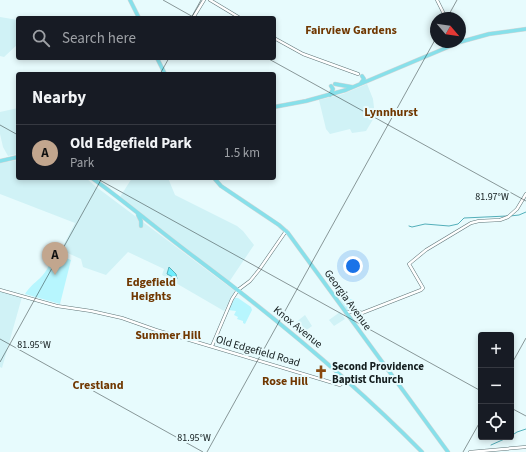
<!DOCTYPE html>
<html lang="en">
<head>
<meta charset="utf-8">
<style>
  :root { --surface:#171b24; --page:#20242c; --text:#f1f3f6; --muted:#9ea1a6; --line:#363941; --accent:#c2a68e }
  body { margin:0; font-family:"Source Sans 3",sans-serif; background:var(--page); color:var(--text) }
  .controls { position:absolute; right:12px; bottom:12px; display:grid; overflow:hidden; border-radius:4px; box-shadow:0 2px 6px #0003 }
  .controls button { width:36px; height:36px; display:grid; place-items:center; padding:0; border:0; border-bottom:1px solid var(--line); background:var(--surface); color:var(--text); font:20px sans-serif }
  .compass { position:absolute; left:430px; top:12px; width:36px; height:36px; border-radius:50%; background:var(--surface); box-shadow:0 2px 6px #0003; rotate:119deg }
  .you { position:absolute; left:353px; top:266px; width:14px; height:14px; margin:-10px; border:3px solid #fff; border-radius:50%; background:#1a73e8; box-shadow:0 0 0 6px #1a73e833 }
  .badge { display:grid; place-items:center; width:26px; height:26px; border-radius:50%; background:var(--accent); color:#111; font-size:13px; font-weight:700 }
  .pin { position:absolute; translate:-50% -33px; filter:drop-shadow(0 1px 2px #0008) }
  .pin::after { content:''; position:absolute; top:21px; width:14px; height:12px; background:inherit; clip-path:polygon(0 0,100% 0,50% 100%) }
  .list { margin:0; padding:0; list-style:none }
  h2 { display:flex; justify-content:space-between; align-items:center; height:52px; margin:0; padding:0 16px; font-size:17px }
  h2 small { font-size:13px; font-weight:400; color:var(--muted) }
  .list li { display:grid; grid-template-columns:26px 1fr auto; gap:12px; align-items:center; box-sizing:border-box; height:56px; padding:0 16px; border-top:1px solid var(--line) }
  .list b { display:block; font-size:15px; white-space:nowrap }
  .list p { margin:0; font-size:13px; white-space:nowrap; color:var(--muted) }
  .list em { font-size:13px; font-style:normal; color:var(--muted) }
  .icon { flex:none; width:22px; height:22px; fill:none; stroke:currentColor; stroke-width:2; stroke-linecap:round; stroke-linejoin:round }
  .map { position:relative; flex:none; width:526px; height:452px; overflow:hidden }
  .search { position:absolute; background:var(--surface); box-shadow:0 2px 6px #0003; left:16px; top:16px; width:260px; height:44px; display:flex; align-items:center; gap:10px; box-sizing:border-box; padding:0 14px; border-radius:4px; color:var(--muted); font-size:15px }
  .panel { position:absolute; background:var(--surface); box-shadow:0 2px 6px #0003; left:16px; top:72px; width:260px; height:108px; border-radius:4px }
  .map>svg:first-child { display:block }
</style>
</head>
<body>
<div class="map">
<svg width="526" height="452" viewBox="0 0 526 452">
  <rect width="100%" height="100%" fill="#e7fbfd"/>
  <path fill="#d0f2f6" d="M0,17l18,3v24l-14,13 -4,-1z
    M367,84l6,15 2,17 -9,15 -14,2 -2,-4 -20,5 -4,-5 -7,-29 24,-6z
    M18,108v46l-10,2 -5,-9 -3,-13v-22z
    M18,160v18h68l9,8 140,105 -11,20 -62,-36 2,-6 -36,-17 -22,23 -23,-8 -2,-8 -20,-9 14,-27 -75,-29v-31z
    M132,178h36l7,17 62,31 6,5 11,14 -25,37 -109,-85z
    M0,291l22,6 -20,71 -2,-1z
    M340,312l5,7 -11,7 -5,-6z
    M305,315l7,11 -11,8 -6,-8v-3z"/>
  <path fill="#b7f6fe" d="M59,255l12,5 -11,44 -35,-10c9,-14 21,-16 25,-33z
    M349,295l1,4 3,1 4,9 -10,1 -7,-10z
    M235,298h3l13,9 1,3 -7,14 -2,-1v-2l-6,-2 1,-2 -4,-2 2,-4 -8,-1z"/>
  <path fill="#6feefe" stroke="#53afba" d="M169,267l7,7 1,5 -10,-5z"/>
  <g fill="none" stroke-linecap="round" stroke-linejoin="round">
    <path stroke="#53afba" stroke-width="1" d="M510,216l9,-1 7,-3
      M409,226l3,1 13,-3 24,2 9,-2 6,-6 43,-2
      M511,436l6,-4 9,-3
      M491,445l18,-8"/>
    <g stroke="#5e7477" stroke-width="3.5">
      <path id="minor" d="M210,0l30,18
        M437,0l9,18
        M193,18l11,-18
        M274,38l29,16 55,20
        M0,290l57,16 34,5 31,7 34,12 184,55 6,-5
        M346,313l10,-3 6,3 59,-23 2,-2 -14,-24 17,-14 45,-27 8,-2 21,-1 8,-3 9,-8 9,-15
        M212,346l20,-47 6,-9 12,-9 9,-11 27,-39
        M470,452l56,-5"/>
    </g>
    <g stroke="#d5d6d6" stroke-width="4.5">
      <path id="major" d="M130,0l9,18
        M460,42l29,-8 37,-5
        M157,58l8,16
        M361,83l3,-4 -2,-3
        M335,84l17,3
        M330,95l3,-6 -2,-3
        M274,107l32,-6 40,-11 114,-48
        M0,161l18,-4
        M92,178c36,26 70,55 105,81 80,60 155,122 225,193
        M214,178l7,8 58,39 9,8 160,219
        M138,215l3,6v5"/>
    </g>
    <use href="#minor" stroke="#fff" stroke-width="2.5"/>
    <use href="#major" stroke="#87e0ea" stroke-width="3.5"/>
  </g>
  <path fill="none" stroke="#131c1d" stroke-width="1" stroke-opacity="0.45" d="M163,0l32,18M191,18l10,-18M447,18l10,-18M267,58l259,143M160,74l9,-16M0,125l18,10M96,178l385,213M0,339l203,113M0,362l102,-184M511,365l15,-27M511,408l15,8M207,452l229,-414M463,452l18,-32"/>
  <defs>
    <g id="church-bare" transform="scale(1.08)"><path d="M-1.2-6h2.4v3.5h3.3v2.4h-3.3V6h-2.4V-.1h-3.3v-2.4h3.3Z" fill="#88490f" stroke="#e7fbfd" stroke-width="2.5" paint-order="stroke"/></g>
  </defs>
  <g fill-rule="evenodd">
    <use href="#church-bare" x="321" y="372"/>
  </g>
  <g text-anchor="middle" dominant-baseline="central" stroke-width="4" stroke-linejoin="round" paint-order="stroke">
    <g font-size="11" fill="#131c1d" stroke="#e7fbfd">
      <text transform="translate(348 300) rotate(54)">Georgia Avenue</text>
      <text transform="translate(298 327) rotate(39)">Knox Avenue</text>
      <text transform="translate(258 351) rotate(16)">Old Edgefield Road</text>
    </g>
    <g font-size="11" font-weight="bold" fill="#131c1d" stroke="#e7fbfd" text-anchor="start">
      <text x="332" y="366">Second Providence<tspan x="332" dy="13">Baptist Church</tspan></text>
    </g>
    <g font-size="12" font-weight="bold" fill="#703700" stroke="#e7fbfd">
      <text x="351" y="30">Fairview Gardens</text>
      <text x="391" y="112">Lynnhurst</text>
      <text x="151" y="282">Edgefield<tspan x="151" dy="14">Heights</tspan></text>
      <text x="168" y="335">Summer Hill</text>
      <text x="285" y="381">Rose Hill</text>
      <text x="98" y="385">Crestland</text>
    </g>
  </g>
  <g font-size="10" text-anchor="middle" fill="#131c1d" stroke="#e7fbfd" stroke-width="4" stroke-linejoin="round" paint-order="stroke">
    <text x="492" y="200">81.97°W</text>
    <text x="34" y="348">81.95°W</text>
    <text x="194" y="441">81.95°W</text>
  </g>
</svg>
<div class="controls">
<button>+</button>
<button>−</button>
<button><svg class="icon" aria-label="locate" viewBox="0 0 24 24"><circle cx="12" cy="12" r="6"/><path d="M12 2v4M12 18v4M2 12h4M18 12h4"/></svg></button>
</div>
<svg class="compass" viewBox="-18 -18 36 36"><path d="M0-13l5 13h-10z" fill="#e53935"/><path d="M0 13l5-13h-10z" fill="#9ea1a6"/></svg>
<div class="you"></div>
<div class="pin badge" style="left:55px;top:275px">A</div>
<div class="search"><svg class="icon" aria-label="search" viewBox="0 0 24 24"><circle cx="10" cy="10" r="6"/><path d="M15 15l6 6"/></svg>Search here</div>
<section class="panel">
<h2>Nearby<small></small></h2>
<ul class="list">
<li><span class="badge">A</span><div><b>Old Edgefield Park</b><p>Park</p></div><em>1.5 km</em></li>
</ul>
</section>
</div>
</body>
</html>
